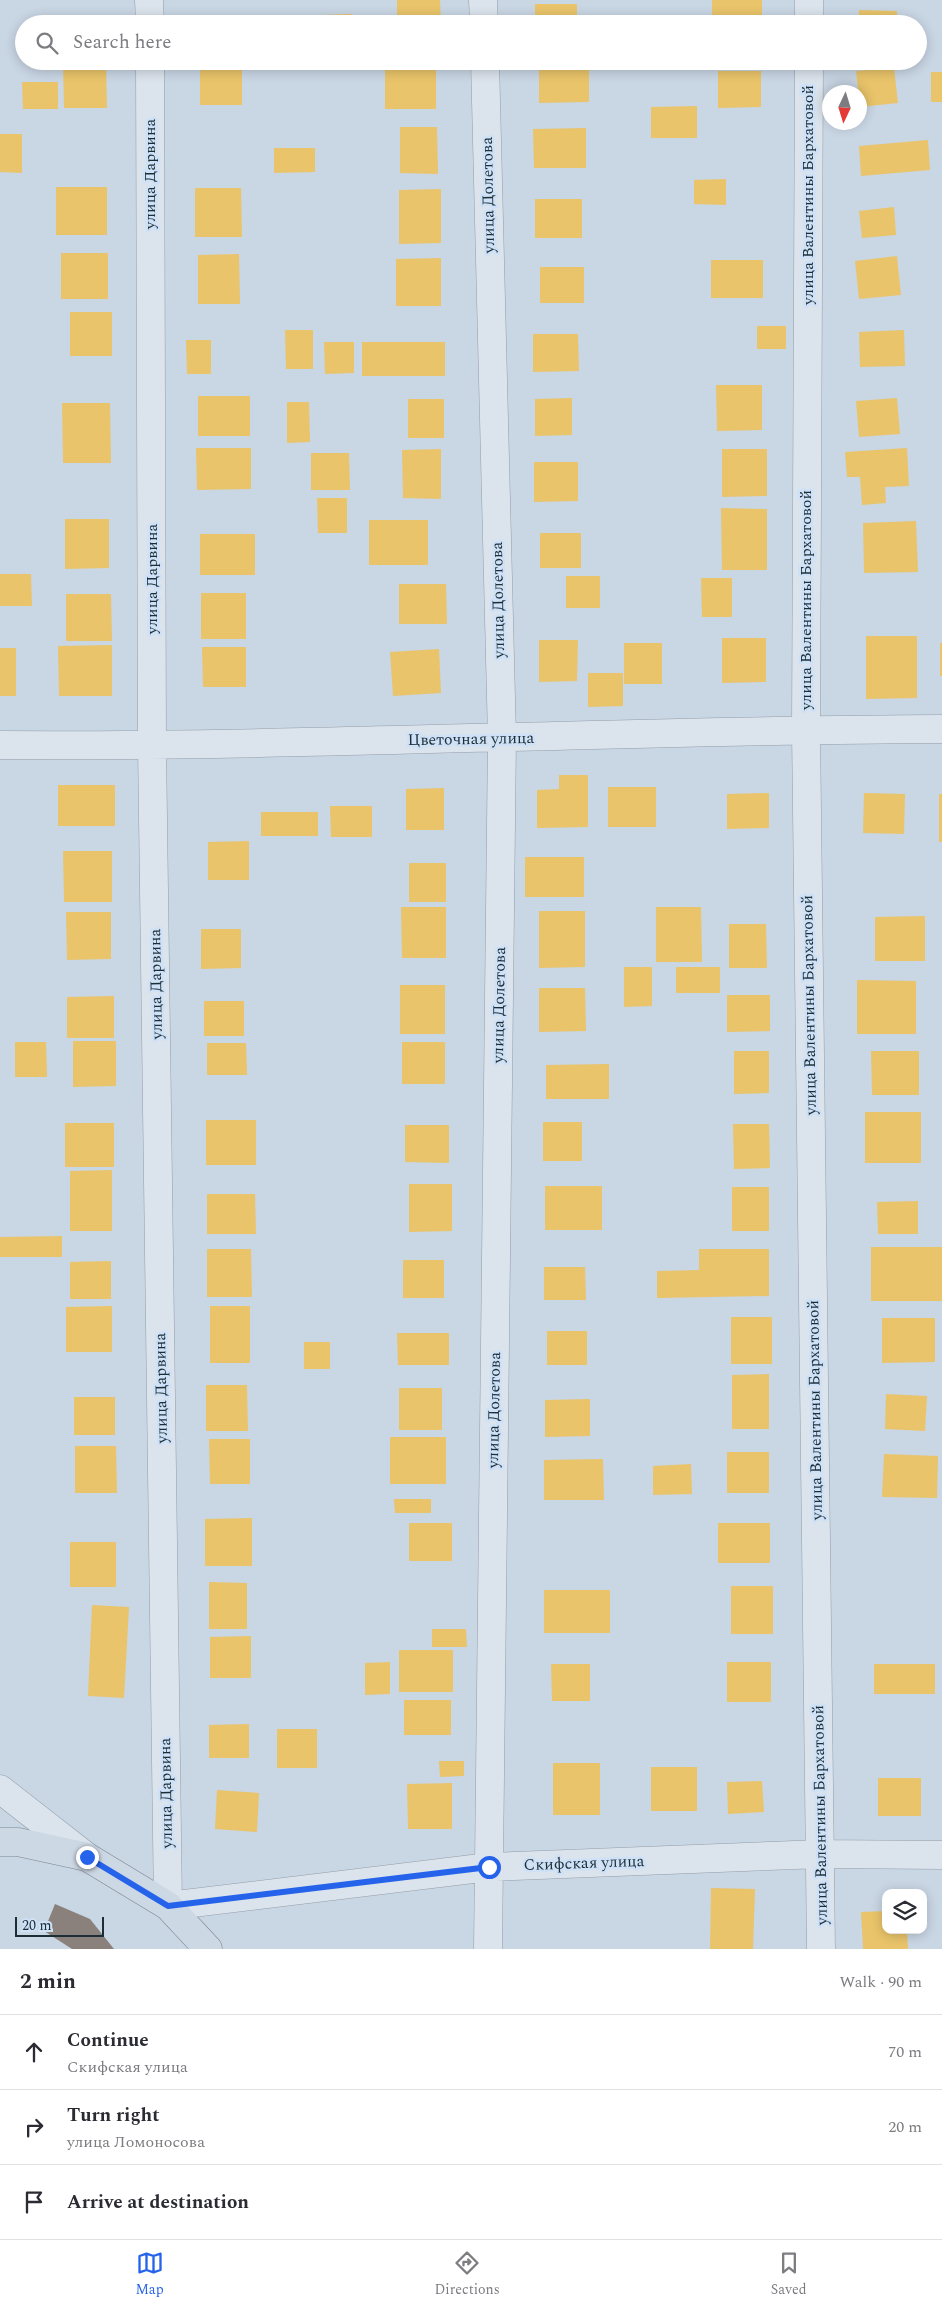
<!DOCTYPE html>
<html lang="en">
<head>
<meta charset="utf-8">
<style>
  :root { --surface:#fff; --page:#f7f7f7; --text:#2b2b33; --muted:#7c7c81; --line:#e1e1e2; --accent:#2563eb }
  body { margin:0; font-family:Spectral,serif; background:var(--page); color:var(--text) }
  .controls { position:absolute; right:15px; bottom:15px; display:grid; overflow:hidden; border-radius:10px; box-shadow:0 2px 12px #0003 }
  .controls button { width:45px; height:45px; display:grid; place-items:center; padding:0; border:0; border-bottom:1px solid var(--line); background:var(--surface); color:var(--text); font:25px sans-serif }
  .compass { position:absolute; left:822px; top:85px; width:45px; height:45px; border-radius:50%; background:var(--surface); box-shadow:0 2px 12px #0003; rotate:184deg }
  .scale { position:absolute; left:15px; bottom:12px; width:89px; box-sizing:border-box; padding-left:5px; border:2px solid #1b2e37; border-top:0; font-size:14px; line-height:18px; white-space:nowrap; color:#1b2e37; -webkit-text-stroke:4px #cee1f6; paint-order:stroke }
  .stop { position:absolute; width:15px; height:15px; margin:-11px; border:4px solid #2563eb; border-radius:50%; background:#fff }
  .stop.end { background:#2563eb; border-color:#fff; box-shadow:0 1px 5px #0008 }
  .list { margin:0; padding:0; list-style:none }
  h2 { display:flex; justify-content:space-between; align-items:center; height:65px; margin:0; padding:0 20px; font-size:21px }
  h2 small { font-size:16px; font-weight:400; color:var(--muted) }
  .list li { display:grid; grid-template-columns:32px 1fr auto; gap:15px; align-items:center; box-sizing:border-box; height:75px; padding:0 20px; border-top:1px solid var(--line) }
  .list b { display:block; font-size:19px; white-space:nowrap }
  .list p { margin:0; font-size:16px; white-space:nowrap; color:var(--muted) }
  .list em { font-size:16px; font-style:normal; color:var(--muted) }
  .icon { flex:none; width:28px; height:28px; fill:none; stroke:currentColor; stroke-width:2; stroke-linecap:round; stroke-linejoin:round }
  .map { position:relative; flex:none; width:942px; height:1949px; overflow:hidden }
  .search { position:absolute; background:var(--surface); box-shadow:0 2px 12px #0003; left:15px; right:15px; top:15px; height:55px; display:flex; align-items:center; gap:12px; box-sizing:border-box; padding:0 18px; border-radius:28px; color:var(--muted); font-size:19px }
  .sheet { height:290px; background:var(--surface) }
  nav { display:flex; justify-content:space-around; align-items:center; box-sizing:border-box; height:70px; border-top:1px solid var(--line); background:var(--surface); font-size:14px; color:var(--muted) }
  nav a { display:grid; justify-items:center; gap:2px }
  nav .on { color:var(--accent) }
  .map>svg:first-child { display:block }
</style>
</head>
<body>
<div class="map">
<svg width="942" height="1949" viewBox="0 0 942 1949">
  <rect width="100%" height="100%" fill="#c9d6e4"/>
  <path fill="#e9c46a" d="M397,0h43l1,24h-44z
    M712,0h50v24h-50z
    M535,4h42v20h-42z
    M859,10l38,1v13h-38z
    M352,14v10h-32v-9z
    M539,61h50v41l-50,1z
    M63,62h43l1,46h-43z
    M200,66h42v39h-42z
    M385,68h51v41h-51z
    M894,68l4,35 -38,4 -4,-36z
    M718,71h43v36l-43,1z
    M931,72h11v30h-11z
    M22,82h36v27h-35z
    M697,106v32h-46v-31z
    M400,127h37l1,47 -38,-1z
    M586,128v40h-52l-1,-39z
    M0,134h22v39l-22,-1z
    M928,140l2,30 -69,6 -2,-30z
    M274,148h41v24l-41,1z
    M726,179v26l-32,-1v-24z
    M56,187h51v48h-51z
    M195,188h46l1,49h-47z
    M441,189v54l-42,1v-54z
    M535,199h47v39h-47z
    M894,207l2,28 -34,3 -3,-27z
    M61,253h47v46h-47z
    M239,254l1,50h-42v-49z
    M897,256l4,39 -42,4 -4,-38z
    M441,258v48h-45v-47z
    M711,260h52v38h-52z
    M540,267h44v36h-44z
    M70,312h42v44h-42z
    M757,326h29v23h-29z
    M285,330h28v39h-27z
    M904,330l1,36 -45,1 -1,-35z
    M533,334h45l1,37 -46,1z
    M186,340h25v34h-24z
    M324,342h30v31l-29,1z
    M362,342h83v34h-83z
    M716,385h46v45l-45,1z
    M198,396h52v40h-52z
    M572,398v37l-37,1v-37z
    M897,398l3,36 -41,3 -3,-36z
    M408,399h36v39h-36z
    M287,402h22l1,40 -23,1z
    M62,403h48l1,60h-48z
    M196,448h55v41l-54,1z
    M907,448l2,38 -24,1 1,16 -24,2 -2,-28h-13l-2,-25z
    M441,449v50l-38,-1 -1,-48z
    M722,449h45v47l-45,1z
    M311,453h38l1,37h-39z
    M534,462h44v39l-44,1z
    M317,498h30v35h-29z
    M721,508l46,1v61h-45z
    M65,519h44v49l-44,1z
    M369,520h59v45h-59z
    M916,521l2,51 -54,1 -1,-50z
    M540,533h41v35h-41z
    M200,534h55v41h-55z
    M0,574h31l1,32h-32z
    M566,576h34v32h-34z
    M701,578h31v39h-30z
    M399,584h47l1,40h-48z
    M201,593h45v46h-45z
    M66,594h45l1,47h-46z
    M866,636h51v62l-51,1z
    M722,638h44v44l-44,1z
    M539,640h39l-1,41 -38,1z
    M624,643h38v41h-38z
    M940,643h2v33h-2z
    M112,645v51h-53l-1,-50z
    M202,647h44v40h-43z
    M0,648h16v48h-16z
    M439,649l2,44 -48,3 -3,-44z
    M588,673h35v33l-35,1z
    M559,775h29v52l-51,1v-38l22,-1z
    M58,785h57v41h-57z
    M608,787h48v40h-48z
    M444,788v42h-38v-41z
    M769,793v35l-42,1v-35z
    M864,793l41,1 -1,40 -41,-1z
    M939,794h3v48h-3z
    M330,806h42v31h-41z
    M261,812h57v24h-57z
    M249,841v39h-41v-38z
    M63,851h49v51h-48z
    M525,857h59v40h-59z
    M409,863h37v39h-37z
    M401,907h45v51h-44z
    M656,907h45l1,55h-46z
    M539,911h46v56l-46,1z
    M66,912h45v47l-44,1z
    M925,916v45h-50v-44z
    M729,924h37l1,44h-38z
    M201,929h40v39l-40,1z
    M624,967h28v39l-28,1z
    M676,967h44v26h-44z
    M857,980l59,1v53h-59z
    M400,985h45v49h-45z
    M539,988h46l1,43 -47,1z
    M727,995h43v36l-43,1z
    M114,996v42h-47v-41z
    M204,1001h40v35h-40z
    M73,1041h43v45l-43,1z
    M15,1042h31l1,35h-32z
    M402,1042h43v42h-43z
    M207,1043h39l1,32h-40z
    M734,1051h35v42l-35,1z
    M871,1051h48v44h-47z
    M609,1064v35h-63v-34z
    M865,1112h56v51h-56z
    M206,1120h50v45h-50z
    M543,1122h39v39h-39z
    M65,1123h49v44h-49z
    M733,1124h36l1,44 -36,1z
    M405,1125h44v38l-44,-1z
    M112,1170v61h-42v-60z
    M409,1184h43v47l-43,1z
    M545,1186h57v44h-57z
    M732,1187h37v44h-37z
    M207,1194h48l1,40h-49z
    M918,1201v33h-40l-1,-32z
    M62,1236v21h-62v-20z
    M871,1247h71v54h-71z
    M207,1249h44l1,48h-45z
    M699,1249h70v47l-112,2v-27l42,-1z
    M403,1260h41v38h-41z
    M111,1261v38h-41v-37z
    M544,1267h41l1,33h-42z
    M112,1306v46h-46v-45z
    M210,1306h40v57h-40z
    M731,1317h41v47h-41z
    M882,1318h53v44l-53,1z
    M547,1331h40v34h-40z
    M397,1333h52v32h-51z
    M304,1342h26v27h-26z
    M769,1374v55h-37v-54z
    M206,1385h41l1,46h-42z
    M399,1388h43v42h-43z
    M886,1394l41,2 -2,35 -40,-2z
    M74,1397h41v38h-41z
    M590,1399v37l-45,1v-37z
    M390,1437h56v47h-56z
    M209,1439h41v45h-40z
    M75,1446h41l1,47h-42z
    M727,1452h42v41h-42z
    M884,1454l54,2 -1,42 -55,-1z
    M603,1459l1,41h-60v-40z
    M691,1464l1,30 -39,1v-29z
    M394,1499h37v14h-36z
    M252,1518v48h-47v-47z
    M409,1523h43v38h-43z
    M718,1523h52v40h-52z
    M70,1542h46v45h-46z
    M209,1582l38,1v46h-38z
    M731,1586h42v48h-42z
    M544,1590h66v43h-66z
    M92,1605l37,2 -5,91 -36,-2z
    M432,1629h34l1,18h-35z
    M251,1636v42h-41v-41z
    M399,1650h54v42h-54z
    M390,1662v32l-25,1v-32z
    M727,1662h44v40h-44z
    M551,1664h39v37h-38z
    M874,1664h61v30h-61z
    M404,1700h47v35h-47z
    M249,1724v34h-40v-33z
    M277,1729h40v39h-40z
    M439,1761h25v15l-24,1z
    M553,1763h47v52h-47z
    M651,1767h46v44h-46z
    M878,1778h43v38h-43z
    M762,1781l2,31 -36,2 -1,-32z
    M452,1783v46h-44l-1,-45z
    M217,1790l42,3 -2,39 -42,-3z
    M711,1888l44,1 -2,60h-43z
    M886,1911v19h21l1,19h-45l-2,-37z"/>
  <path fill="#8a817c" d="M55,1904l35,15 24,30h-42l-28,-18z"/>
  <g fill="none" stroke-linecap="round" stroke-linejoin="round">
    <g stroke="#939ea9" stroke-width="29">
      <path id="minor" d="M149,0l1,24
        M483,0l1,24
        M809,24v-24
        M150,61l2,685 16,1160 321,-39 332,-13 121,1
        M485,61l17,677 -14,1211
        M809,61l-3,669 15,1219
        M0,745c314,2 628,-15 942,-16
        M0,1789l87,68"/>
    </g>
    <g stroke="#7a858e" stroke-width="29">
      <path id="major" d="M0,1842h18l69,15 81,49 40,43"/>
    </g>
    <use href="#minor" stroke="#dbe3ec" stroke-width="28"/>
    <use href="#major" stroke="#ccd8e4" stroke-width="28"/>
  </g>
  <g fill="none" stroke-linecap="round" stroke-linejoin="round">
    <path stroke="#2563eb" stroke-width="6" d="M87,1857l81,49 321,-39"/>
  </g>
  <g text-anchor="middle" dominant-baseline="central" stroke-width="5" stroke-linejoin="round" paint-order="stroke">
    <g font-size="16" fill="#1b2e37" stroke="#cee1f6">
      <text transform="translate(150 174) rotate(-90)">улица Дарвина</text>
      <text transform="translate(488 195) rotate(-91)">улица Долетова</text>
      <text transform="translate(808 195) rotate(-90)">улица Валентины Бархатовой</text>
      <text transform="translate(152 579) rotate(-90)">улица Дарвина</text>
      <text transform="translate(498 600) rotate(-91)">улица Долетова</text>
      <text transform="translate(806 600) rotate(-90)">улица Валентины Бархатовой</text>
      <text transform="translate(471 739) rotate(-1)">Цветочная улица</text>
      <text transform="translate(156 984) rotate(-91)">улица Дарвина</text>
      <text transform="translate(499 1005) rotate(-89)">улица Долетова</text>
      <text transform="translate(809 1005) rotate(-91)">улица Валентины Бархатовой</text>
      <text transform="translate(161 1388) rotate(-91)">улица Дарвина</text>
      <text transform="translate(494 1410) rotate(-89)">улица Долетова</text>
      <text transform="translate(815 1410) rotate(-91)">улица Валентины Бархатовой</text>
      <text transform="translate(166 1793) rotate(-91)">улица Дарвина</text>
      <text transform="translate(820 1815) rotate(-91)">улица Валентины Бархатовой</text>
      <text transform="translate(584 1863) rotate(-2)">Скифская улица</text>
    </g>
  </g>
</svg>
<div class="controls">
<button><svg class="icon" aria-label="layers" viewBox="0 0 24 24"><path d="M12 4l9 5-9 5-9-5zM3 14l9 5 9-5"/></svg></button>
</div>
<svg class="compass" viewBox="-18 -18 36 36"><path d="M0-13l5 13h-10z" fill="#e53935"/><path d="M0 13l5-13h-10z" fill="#7c7c81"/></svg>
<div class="scale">20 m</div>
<div class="stop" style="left:489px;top:1867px"></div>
<div class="stop end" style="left:87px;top:1857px"></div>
<div class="search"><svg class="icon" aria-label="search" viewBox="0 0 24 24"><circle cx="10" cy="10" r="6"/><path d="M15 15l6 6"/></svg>Search here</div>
</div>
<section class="sheet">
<h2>2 min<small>Walk · 90 m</small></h2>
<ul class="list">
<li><svg class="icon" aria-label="ahead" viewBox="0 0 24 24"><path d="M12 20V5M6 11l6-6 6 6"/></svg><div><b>Continue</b><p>Скифская улица</p></div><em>70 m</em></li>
<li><svg class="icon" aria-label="right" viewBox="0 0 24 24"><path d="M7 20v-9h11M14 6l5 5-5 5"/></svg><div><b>Turn right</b><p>улица Ломоносова</p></div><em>20 m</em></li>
<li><svg class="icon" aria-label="arrive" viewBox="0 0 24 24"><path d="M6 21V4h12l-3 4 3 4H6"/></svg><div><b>Arrive at destination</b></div></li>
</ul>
</section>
<nav>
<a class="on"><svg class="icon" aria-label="map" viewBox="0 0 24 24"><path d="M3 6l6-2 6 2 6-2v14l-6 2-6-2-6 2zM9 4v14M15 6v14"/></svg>Map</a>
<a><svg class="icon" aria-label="directions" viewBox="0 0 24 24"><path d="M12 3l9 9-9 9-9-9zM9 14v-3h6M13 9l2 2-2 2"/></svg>Directions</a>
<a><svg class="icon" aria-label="saved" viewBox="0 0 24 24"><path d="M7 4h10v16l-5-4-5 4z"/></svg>Saved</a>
</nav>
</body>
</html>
